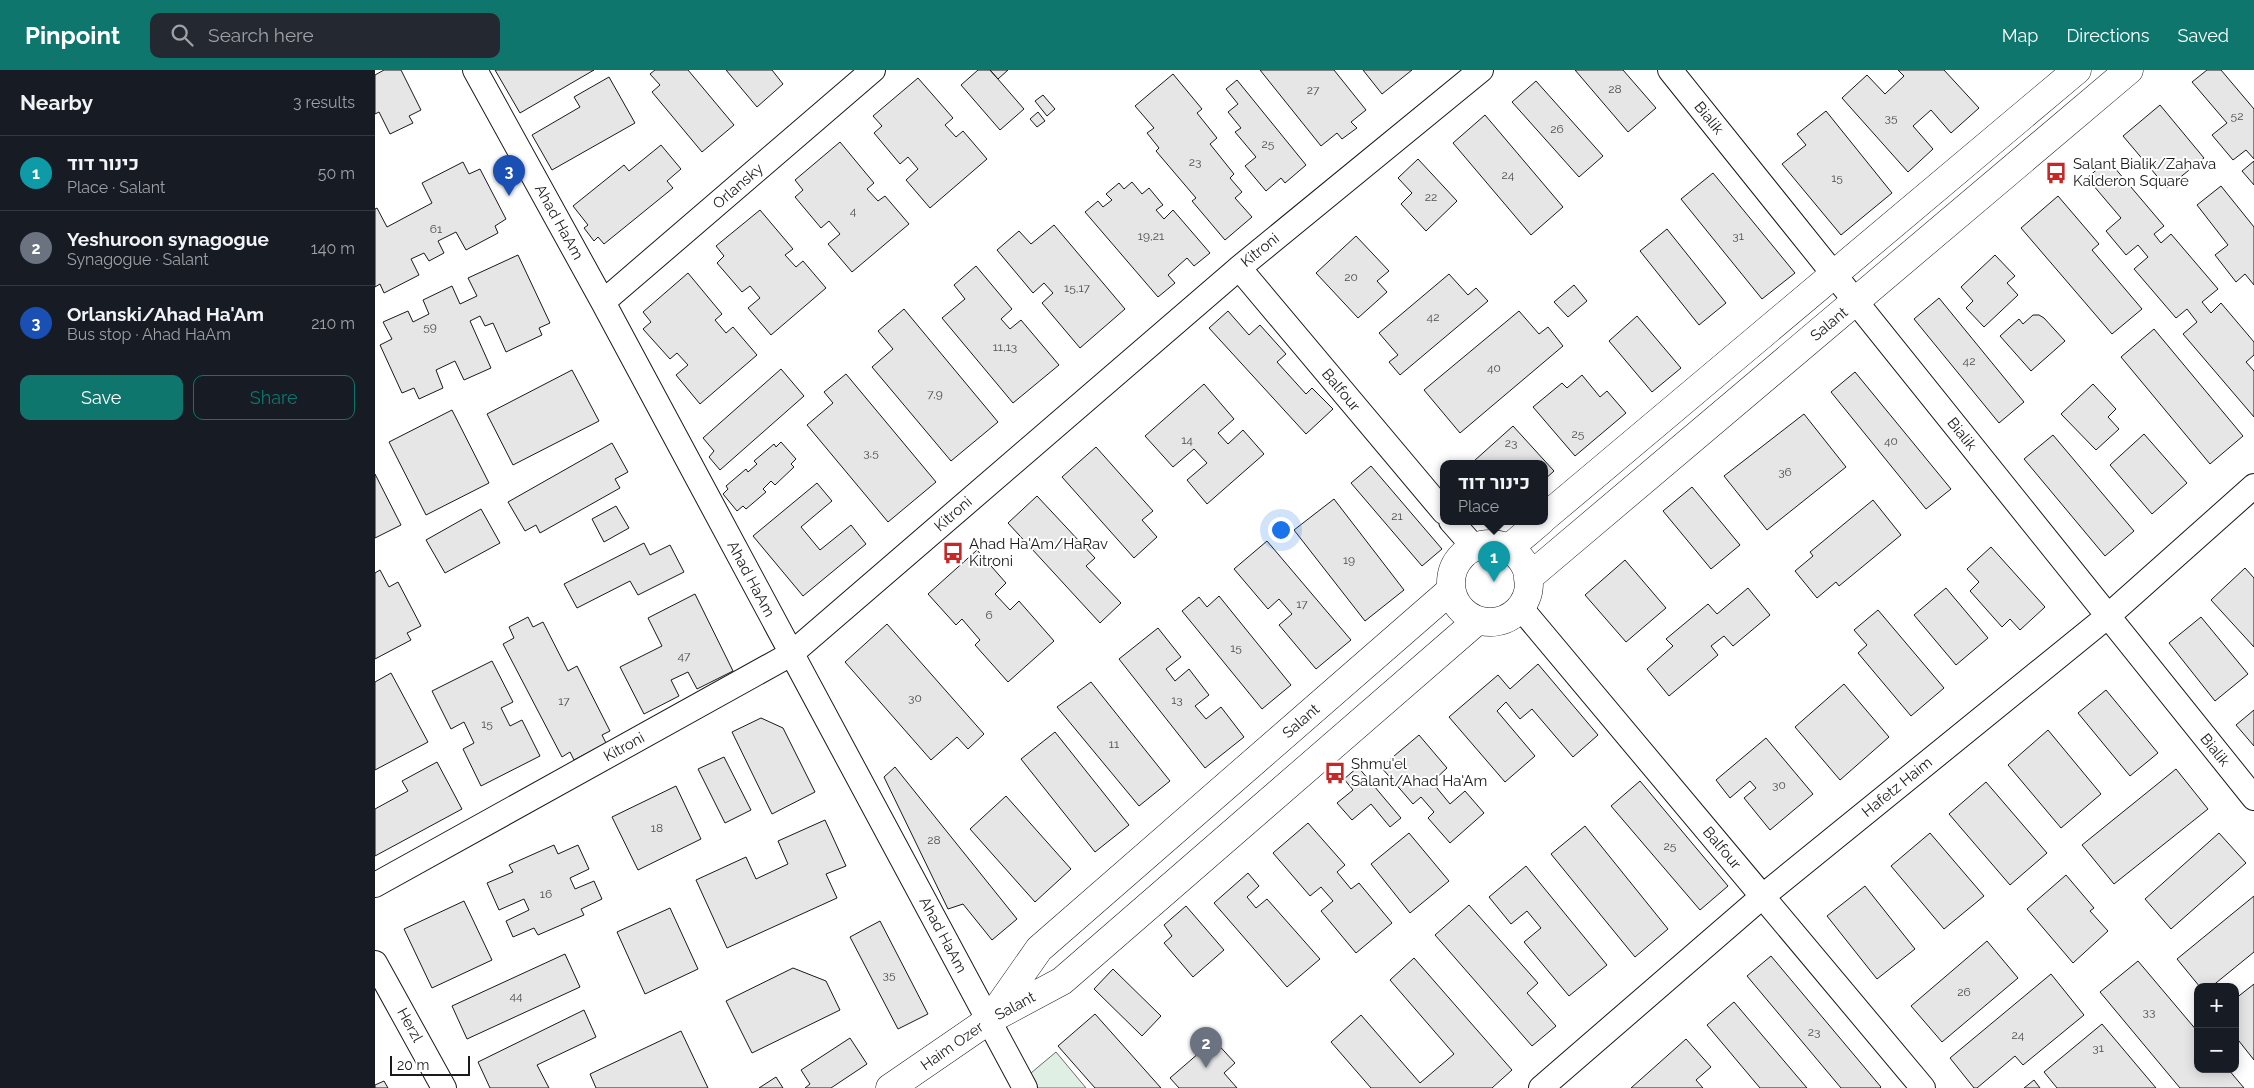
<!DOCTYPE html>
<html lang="en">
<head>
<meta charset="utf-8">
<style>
  :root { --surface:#171b24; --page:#242831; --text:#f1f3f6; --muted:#9ea1a6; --line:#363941; --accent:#0f766e }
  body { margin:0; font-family:Raleway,Heebo,sans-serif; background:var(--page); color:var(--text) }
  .controls { position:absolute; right:15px; bottom:15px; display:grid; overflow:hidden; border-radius:10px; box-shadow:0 2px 12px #0003 }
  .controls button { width:45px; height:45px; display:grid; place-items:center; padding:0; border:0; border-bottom:1px solid var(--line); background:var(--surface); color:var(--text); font:25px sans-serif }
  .scale { position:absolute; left:15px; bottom:12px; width:80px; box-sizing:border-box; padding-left:5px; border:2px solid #1a1a1a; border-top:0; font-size:14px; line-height:18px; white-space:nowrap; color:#1a1a1a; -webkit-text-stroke:4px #fff; paint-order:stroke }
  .you { position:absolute; left:905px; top:459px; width:18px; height:18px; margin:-12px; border:4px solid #fff; border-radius:50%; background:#1a73e8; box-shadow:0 0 0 8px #1a73e833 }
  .badge { display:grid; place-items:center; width:32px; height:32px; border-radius:50%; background:var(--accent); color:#fff; font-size:16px; font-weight:700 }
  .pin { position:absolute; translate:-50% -41px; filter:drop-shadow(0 1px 2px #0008) }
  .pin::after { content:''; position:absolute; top:26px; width:18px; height:15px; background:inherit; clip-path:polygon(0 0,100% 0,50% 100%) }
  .popup { position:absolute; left:1065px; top:390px; width:108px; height:65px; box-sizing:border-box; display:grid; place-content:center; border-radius:10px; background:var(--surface); filter:drop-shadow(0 1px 4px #0005); font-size:16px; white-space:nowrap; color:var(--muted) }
  .popup b { font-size:19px; color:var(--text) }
  .popup::after { content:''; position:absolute; left:50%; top:100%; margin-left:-10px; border:10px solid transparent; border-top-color:var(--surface) }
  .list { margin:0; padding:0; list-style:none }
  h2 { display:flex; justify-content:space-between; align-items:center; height:65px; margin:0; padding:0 20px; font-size:21px }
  h2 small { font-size:16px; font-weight:400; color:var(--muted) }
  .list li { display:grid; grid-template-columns:32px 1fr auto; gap:15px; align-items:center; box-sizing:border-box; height:75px; padding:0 20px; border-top:1px solid var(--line) }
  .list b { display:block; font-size:19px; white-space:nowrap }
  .list p { margin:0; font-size:16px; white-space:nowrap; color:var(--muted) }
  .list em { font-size:16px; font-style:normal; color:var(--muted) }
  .actions { display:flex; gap:10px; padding:15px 20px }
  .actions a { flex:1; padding:11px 0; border:1px solid var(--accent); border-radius:10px; text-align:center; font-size:18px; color:var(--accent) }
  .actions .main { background:var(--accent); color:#fff }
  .icon { flex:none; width:28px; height:28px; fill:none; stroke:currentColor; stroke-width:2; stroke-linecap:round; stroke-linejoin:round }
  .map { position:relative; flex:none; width:1879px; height:1018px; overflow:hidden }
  header { display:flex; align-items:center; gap:30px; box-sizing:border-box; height:70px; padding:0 25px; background:var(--accent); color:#fff }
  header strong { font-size:24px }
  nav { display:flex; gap:28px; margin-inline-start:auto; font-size:18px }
  .search { width:350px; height:45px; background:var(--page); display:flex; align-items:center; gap:12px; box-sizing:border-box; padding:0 18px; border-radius:10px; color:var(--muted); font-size:19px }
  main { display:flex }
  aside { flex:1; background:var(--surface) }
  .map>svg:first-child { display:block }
</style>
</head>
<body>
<header>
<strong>Pinpoint</strong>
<div class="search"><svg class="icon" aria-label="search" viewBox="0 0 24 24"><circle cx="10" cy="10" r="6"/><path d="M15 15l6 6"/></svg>Search here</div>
<nav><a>Map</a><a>Directions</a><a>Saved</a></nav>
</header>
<main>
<aside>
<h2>Nearby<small>3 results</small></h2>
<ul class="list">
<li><span class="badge" style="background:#0f9aa8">1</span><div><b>כינור דוד</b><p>Place · Salant</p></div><em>50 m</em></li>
<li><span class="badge" style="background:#6b7280">2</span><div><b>Yeshuroon synagogue</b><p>Synagogue · Salant</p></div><em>140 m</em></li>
<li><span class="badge" style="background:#1a4fb4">3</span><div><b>Orlanski/Ahad Ha'Am</b><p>Bus stop · Ahad HaAm</p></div><em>210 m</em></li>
</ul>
<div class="actions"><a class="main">Save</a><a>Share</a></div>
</aside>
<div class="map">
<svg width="1879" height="1018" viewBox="0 0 1879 1018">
  <rect width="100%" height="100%" fill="#fff"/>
  <path fill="#e0efe3" stroke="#6a6a6a" d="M681,982l30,36h-55l-6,-10z"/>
  <path fill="#e6e6e6" stroke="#1a1a1a" d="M9,0h17l20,40 -12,6 4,7 -23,11 -11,-22 -4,2v-39z
    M120,0h99l-74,43z
    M280,0h33l46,55 -32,27 -50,-60 8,-7 -10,-11z
    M351,0h46l11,14 -26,23z
    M603,0h12l34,39 -24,21 -39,-45z
    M615,0h18l-10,9z
    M885,0h74l32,40 -15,12 6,6 -15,11 -5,-6 -16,13z
    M988,0h49l-30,24z
    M1200,0h48l33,38 -28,24z
    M1523,0h46l35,38 -28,25 -20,-23 -18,16 20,23 -25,23 -66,-74 25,-23 18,19 19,-18z
    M1832,0h14l33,39v50l-8,-9 -13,10 -21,-25 15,-12 -35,-41z
    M798,4l29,35 -5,4 20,25 -7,6 24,30 -4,4 12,14 -7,6 17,19 -27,23 -33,-39 4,-3 -40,-47 3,-3 -12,-15 7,-5 -19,-22z
    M234,7l26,46 -83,47 -20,-35 48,-28 -6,-10z
    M543,8l35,40 -8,7 11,12 7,-6 24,28 -57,49 -24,-28 12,-11 -10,-12 -8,7 -26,-31 8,-7 -9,-10z
    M862,10l69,85 -21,18 -4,-5 -15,13 -21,-25 11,-9 -21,-25 6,-4 -13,-16 10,-8 -12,-15z
    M1161,11l67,75 -24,21 -67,-75z
    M668,25l12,14 -8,7 -12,-15z
    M1785,35l44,53 -37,30 -44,-52z
    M1451,41l66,82 -51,42 -59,-71 24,-19 -9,-11z
    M663,42l7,9 -8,6 -7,-8z
    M1110,45l78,92 -32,28 -78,-92z
    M465,72l34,41 -7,6 11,12 7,-5 24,28 -57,48 -24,-28 12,-10 -11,-13 -8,7 -26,-31 8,-7 -8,-10z
    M286,75l20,24 -14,12 6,7 -69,56 -6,-7 -4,4 -10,-13 4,-3 -15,-19 51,-41 5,6z
    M1043,89l39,42 -31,30 -25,-27 11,-11 -14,-15z
    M1733,90l56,66 -10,8 7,9 10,-9 47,55 -16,13 9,11 10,-10 33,39v13l-8,7 8,9v46l-71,-83 14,-12 -10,-13 -11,9 -42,-49 14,-12 -10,-12 -12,10 -20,-24 15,-13 -34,-40z
    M1879,91v24l-12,-14z
    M88,92l6,12 11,-5 26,50 -11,7 3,7 -32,17 -10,-18 -18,9 6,12 -15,8 -5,-8 -13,6 8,16 -35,18 -4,-9 -5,3v-78l2,-1 10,19 45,-24 -10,-20z
    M1338,103l82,100 -33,26 -81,-100z
    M757,112l10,12 7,-6 14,17 -7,5 8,9 9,-9 37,43 -16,13 -7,-8 -19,17 7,8 -17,14 -73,-85 13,-11 5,6 9,-7 -6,-6 13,-11 5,6z
    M1846,116l33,41v58l-9,-11 -9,8 -21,-27 13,-10 -31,-40z
    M1683,126l41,48 -7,6 50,59 -30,25 -91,-106z
    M385,140l33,39 -8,6 11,12 7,-6 23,27 -55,47 -23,-27 12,-10 -10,-12 -8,6 -25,-29 7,-7 -8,-10z
    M679,155l71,84 -45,39 -38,-45 11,-10 -9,-10 -11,10 -36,-43 22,-19 12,13z
    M1292,159l59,74 -27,22 -59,-74z
    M981,166l33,35 -12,10 10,11 -29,26 -42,-45z
    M143,185l32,68 -11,5 3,7 -36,17 -13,-29 -8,3 -5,-10 -10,5 21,47 -27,12 -9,-19 -19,9 7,18 -24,11 -5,-11 -12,5 -22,-48 12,-6 -9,-17 25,-11 5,11 16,-8 -6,-14 29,-14 8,18 17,-8 -9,-18z
    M1620,185l20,21 -8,7 11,12 -34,32 -18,-19 7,-7 -12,-14z
    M601,196l36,43 -11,10 9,10 11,-9 38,45 -46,38 -71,-85 23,-19 -11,-14z
    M313,203l34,41 -7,6 11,13 7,-6 24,28 -57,49 -24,-29 12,-10 -11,-12 -7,6 -27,-30 8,-7 -8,-10z
    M1074,204l19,21 8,-7 12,13 -88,74 -11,-13 9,-7 -19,-22z
    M1199,215l13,16 -19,16 -14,-15z
    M1564,228l85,104 -25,21 -85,-104z
    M529,239l94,113 -47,39 -79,-94 21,-18 -15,-18z
    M853,241l21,24 11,-10 26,29 -9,8 29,32 6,-6 21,21 -27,25 -97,-106z
    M1144,241l20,23 9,-7 15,19 -103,87 -36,-43z
    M1658,245h6l5,3 21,23 -34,30 -31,-35 19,-17 4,5z
    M1262,246l44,52 -29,24 -43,-51z
    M1779,259l89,107 -33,28 -89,-107z
    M406,299l23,27 -84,74 -11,-13 5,-6 -11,-13z
    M197,300l27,51 -86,44 -26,-51z
    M1480,302l96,117 -25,20 -95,-117z
    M471,304l90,108 -48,40 -81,-97 26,-22 -9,-11z
    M1207,305l18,22 7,-6 19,22 -51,43 -42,-49 29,-24 5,5z
    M829,314l30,35 -16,14 10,11 15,-14 21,24 -57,50 -20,-24 20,-17 -13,-14 -21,18 -28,-31z
    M1718,314l23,25 -8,8 11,12 -23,21 -35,-36z
    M77,340l37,73 -63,32 -37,-73z
    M1429,344l42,53 -79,63 -43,-54z
    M1138,356l41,45 -10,9v-17h-68l-2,-2z
    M1769,364l43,49 -35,31 -42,-49z
    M1678,365l81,96 -29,25 -81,-97z
    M406,372l15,17 -5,5 3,3 -19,18 -4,-4 -8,8 3,3 -20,17 -3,-3 -6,5 -14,-17 5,-5 -2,-3 20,-17 2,3 9,-8 -3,-3 20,-17 2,3z
    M237,373l16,29 -13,7 5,9 -80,45 -4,-8 -11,6 -17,-29z
    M721,377l57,64 -11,9 15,17 -23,21 -72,-81z
    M996,396l71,83 -20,17 -71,-83z
    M0,404l26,51 -26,13z
    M442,413l15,18 -31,26 19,23 31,-25 15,19 -63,52 -50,-60z
    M1317,417l48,58 -29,24 -48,-58z
    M662,426l58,62 -9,8 35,37 -21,20 -92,-100z
    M959,429l70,91 -39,31 -71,-91z
    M1498,430l28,35 -62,51 -3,-4 -19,16 -22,-27 18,-15 -3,-4z
    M241,436l13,22 -25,14 -12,-23z
    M106,439l19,34 -55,30 -19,-33z
    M892,471l84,99 -35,29 -37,-44 13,-11 -13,-15 -11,10 -34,-40z
    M269,473l6,12 20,-10 14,27 -46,23 -8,-14 -53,27 -13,-24z
    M1616,477l54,60 -25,23 -10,-11 -8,8 -32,-36 9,-9 -12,-13z
    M602,480l29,33 -11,11 15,16 9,-9 35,40 -46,41 -33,-37 5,-5 -18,-21 -6,6 -28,-31z
    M1250,490l41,48 -40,34 -41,-47z
    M1870,498l9,10v69l-43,-47z
    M5,500l9,17 9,-5 23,44 -14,7 4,7 -36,19v-86z
    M1373,518l22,27 -37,31 -9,-10 -13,10 7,9 -49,41 -22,-27 26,-23 -7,-7 42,-35 9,10z
    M1571,518l42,50 -32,27 -42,-50z
    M320,524l38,77 -36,18 -9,-17 -17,8 8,16 -35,18 -24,-47 42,-21 -14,-28z
    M844,526l72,89 -29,24 -80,-98 17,-14 8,10z
    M1503,540l66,78 -33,28 -53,-63 9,-8 -13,-15z
    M153,547l5,10 10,-5 25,49 9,-5 33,65 -8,4 4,8 -32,17 -4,-8 -8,5 -59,-113 11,-6 -5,-11z
    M1826,547l47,57 -33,27 -46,-58z
    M512,554l97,110 -16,15 -11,-12 -26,23 -86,-98z
    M783,558l23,29 -15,12 9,12 14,-12 20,26 -14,11 11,13 15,-12 23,30 -39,31 -86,-109z
    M117,591l21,41 -12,6 9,18 12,-6 18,36 -59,30 -18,-37 11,-6 -10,-21 -13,7 -19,-38z
    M1163,594l60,71 -25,22 -41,-48 -12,10 -14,-17 -9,9 38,45 -30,26 -56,-65 49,-42 12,14z
    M16,603l37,69 -53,28v-88z
    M716,612l79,99 -31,25 -82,-99z
    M1469,614l45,53 -49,43 -45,-53z
    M1731,620l52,63 -28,23 -52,-63z
    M1879,640v36l-18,-21z
    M386,648l22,10 32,64 -43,22 -40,-82z
    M1673,660l53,64 -40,34 -53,-63z
    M680,662l74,93 -34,27 -74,-93z
    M1044,665l28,33 -15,14 18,22 15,-13 19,22 -34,30 -22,-25 6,-6 -13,-15 -8,7 -32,-37z
    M1391,668l47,56 -43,36 -26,-32 12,-10 -6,-7 -20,17 -14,-18z
    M349,687l27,53 -26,13 -27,-54z
    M62,692l25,47 -87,47v-47l33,-18 -6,-10z
    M520,697l122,152 -25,21 -29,-36 -15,5 -64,-132z
    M983,697l43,51 -11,9 -19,-23 -19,16 -15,-17 16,-13 -9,-11z
    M1801,699l32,40 -94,75 -32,-39z
    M1265,711l88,105 -28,24 -89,-104z
    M1611,712l61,71 -37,32 -61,-71z
    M301,716l25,53 -63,31 -26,-53z
    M631,726l65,73 -36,33 -65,-73z
    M450,750l21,46 -20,8 11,24 -110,50 -31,-68 50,-23 10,22 32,-15 -10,-23z
    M933,753l37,42 -8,7 14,17 8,-6 33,40 -36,30 -35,-42 12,-10 -12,-14 -11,9 -37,-43z
    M1210,756l83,103 -33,28 -84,-103z
    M1034,763l40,48 -39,32 -39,-49z
    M1555,763l54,63 -40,33 -53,-63z
    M1844,763l27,30 -75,66 -26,-30z
    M179,775l4,9 20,-9 11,24 -19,9 5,11 19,-8 8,18 -21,10 3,6 -46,20 -4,-7 -21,9 -7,-16 23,-11 -5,-11 -25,11 -12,-27 26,-11 -4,-7z
    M1151,796l81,99 -38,31 -45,-54 17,-14 -14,-17 -16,13 -22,-27z
    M873,803l11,13 -12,11 9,11 11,-9 53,60 -33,28 -73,-84z
    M1691,805l28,33 -4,3 18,20 -35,32 -46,-54z
    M1490,816l50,63 -38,30 -50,-63z
    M1879,826v56l-43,35h-11l-23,-28z
    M89,831l28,59 -60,28 -28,-59z
    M1094,835l69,78 -11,10 29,33 -24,20 -97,-111z
    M811,836l38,44 -31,27 -29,-34 8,-7 -8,-11z
    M295,838l28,61 -53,25 -28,-62z
    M505,851l48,93 -30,15 -48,-92z
    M1612,871l31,37 -76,64 -31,-36z
    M190,884l15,33 -113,52 -15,-33z
    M1396,886l110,131 -1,1h-39l-94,-112z
    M1039,888l98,112 -20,18h-121l-40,-46 30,-27 59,68 34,-29 -64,-74z
    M1763,891l60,71v37h30l16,19h-64l-80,-96z
    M418,898l33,13 14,29 -88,43 -26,-52z
    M738,899l48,47 -19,20 -48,-47z
    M1676,904l33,41 -61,50 -8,-9 -38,32h-3l-24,-30z
    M1879,914v76l-19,-24v-37z
    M1359,932l73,86h-47l-53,-63z
    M209,940l12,27 -59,28 12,23h-59l-12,-26z
    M720,944l66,74h-66l-37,-42z
    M1727,954l54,64h-99l-13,-16z
    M306,961l27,57h-112l-6,-14z
    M475,968l17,26 -36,24h-26l5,-4 -9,-14z
    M1311,969l25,28 -15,13 7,8h-72z
    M839,970l21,23 -11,10 13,15h-58l-9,-10z
    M401,1007l7,11h-24z
    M1659,1010l6,8h-16z
    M9,1011l4,7h-13v-3z"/>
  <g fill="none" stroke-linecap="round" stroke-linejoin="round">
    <g stroke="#1a1a1a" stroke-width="26">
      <path id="street" d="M100,0l128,232 422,786
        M1295,0l584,728
        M864,198l205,244
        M228,232l270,-232
        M1076,451l23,26
        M1145,537l403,481
        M0,815l416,-231 448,-386 242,-198
        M0,893l69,125
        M1166,1018l222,-192 345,-280 146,-130"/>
    </g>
    <g stroke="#1a1a1a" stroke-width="29">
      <path id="secondary" d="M1169,448l533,-448
        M1076 513a39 39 0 1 1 78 0a39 39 0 1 1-78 0Z
        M1133,479l33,-28
        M1153,508l601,-508
        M617,946l47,-67 412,-359
        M515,1018l99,-68 73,-39 416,-361"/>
    </g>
    <use href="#street" stroke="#fff" stroke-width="24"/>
    <use href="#secondary" stroke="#fff" stroke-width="28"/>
  </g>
  <defs>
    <g id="bus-bare" transform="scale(1.725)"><path d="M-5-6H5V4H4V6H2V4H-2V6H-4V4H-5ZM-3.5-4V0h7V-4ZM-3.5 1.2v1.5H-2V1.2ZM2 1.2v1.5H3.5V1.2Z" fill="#c62828" stroke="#fff" stroke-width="2.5" paint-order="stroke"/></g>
  </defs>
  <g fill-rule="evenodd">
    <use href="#bus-bare" x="1681" y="103"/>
    <use href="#bus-bare" x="578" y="483"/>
    <use href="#bus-bare" x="960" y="703"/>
  </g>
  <g text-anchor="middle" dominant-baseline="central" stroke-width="4" stroke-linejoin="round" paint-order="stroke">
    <g font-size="12" fill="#4d4d4d">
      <text x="1240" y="19">28</text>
      <text x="938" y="20">27</text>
      <text x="1862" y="46">52</text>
      <text x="1516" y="48">35</text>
      <text x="1182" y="59">26</text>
      <text x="893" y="74">25</text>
      <text x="820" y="92">23</text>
      <text x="1133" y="105">24</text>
      <text x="1462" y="108">15</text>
      <text x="1056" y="127">22</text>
      <text x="478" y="141">4</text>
      <text x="61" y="159">61</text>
      <text x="776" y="166">19,21</text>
      <text x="1363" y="166">31</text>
      <text x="976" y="207">20</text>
      <text x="702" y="218">15,17</text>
      <text x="1058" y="247">42</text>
      <text x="55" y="257">59</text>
      <text x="630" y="277">11,13</text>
      <text x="1594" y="291">42</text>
      <text x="1119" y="298">40</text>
      <text x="560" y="324">7,9</text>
      <text x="1203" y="364">25</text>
      <text x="812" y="370">14</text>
      <text x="1516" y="371">40</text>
      <text x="1136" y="373">23</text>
      <text x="496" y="383">3,5</text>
      <text x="1410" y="402">36</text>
      <text x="1022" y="446">21</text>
      <text x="974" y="490">19</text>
      <text x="927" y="534">17</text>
      <text x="614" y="545">6</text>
      <text x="861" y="578">15</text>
      <text x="309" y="586">47</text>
      <text x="540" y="628">30</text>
      <text x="802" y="630">13</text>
      <text x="189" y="631">17</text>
      <text x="112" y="654">15</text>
      <text x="739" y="674">11</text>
      <text x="1404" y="715">30</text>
      <text x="282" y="758">18</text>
      <text x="559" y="770">28</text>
      <text x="1295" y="776">25</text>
      <text x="171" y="824">16</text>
      <text x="514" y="905">35</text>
      <text x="1589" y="922">26</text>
      <text x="141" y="926">44</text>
      <text x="1774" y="942">33</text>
      <text x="1439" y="962">23</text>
      <text x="1643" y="965">24</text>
      <text x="1723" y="978">31</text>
    </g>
    <g font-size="15" fill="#1a1a1a" stroke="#fff">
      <text transform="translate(1334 48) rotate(51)">Bialik</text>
      <text transform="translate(363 116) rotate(-41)">Orlansky</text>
      <text transform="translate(184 152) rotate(61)">Ahad HaAm</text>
      <text transform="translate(885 180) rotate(-39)">Kitroni</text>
      <text transform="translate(1454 254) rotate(-40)">Salant</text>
      <text transform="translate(966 320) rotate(50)">Balfour</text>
      <text transform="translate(1587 364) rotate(51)">Bialik</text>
      <text transform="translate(578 444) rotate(-41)">Kitroni</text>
      <text transform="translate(376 509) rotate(62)">Ahad HaAm</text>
      <text transform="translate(926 651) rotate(-41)">Salant</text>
      <text transform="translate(249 677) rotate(-29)">Kitroni</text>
      <text transform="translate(1840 680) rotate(51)">Bialik</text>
      <text transform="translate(1522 717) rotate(-39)">Hafetz Haim</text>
      <text transform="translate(1347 778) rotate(50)">Balfour</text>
      <text transform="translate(568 865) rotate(62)">Ahad HaAm</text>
      <text transform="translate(640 936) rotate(-28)">Salant</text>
      <text transform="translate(35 955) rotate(61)">Herzl</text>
      <text transform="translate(577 976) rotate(-35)">Haim Ozer</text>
    </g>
    <g font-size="15" fill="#1a1a1a" stroke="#fff" text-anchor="start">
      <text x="1698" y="94">Salant Bialik/Zahava<tspan x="1698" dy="17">Kalderon Square</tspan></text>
      <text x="594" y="474">Ahad Ha'Am/HaRav<tspan x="594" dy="17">Kitroni</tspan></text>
      <text x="976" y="694">Shmu'el<tspan x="976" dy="17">Salant/Ahad Ha'Am</tspan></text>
    </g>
  </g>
</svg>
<div class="controls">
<button>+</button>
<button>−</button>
</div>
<div class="scale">20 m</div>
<div class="you"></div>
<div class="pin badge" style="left:1119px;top:512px;background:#0f9aa8">1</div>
<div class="popup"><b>כינור דוד</b>Place</div>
<div class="pin badge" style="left:831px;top:998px;background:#6b7280">2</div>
<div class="pin badge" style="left:134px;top:126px;background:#1a4fb4">3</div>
</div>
</main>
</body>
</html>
